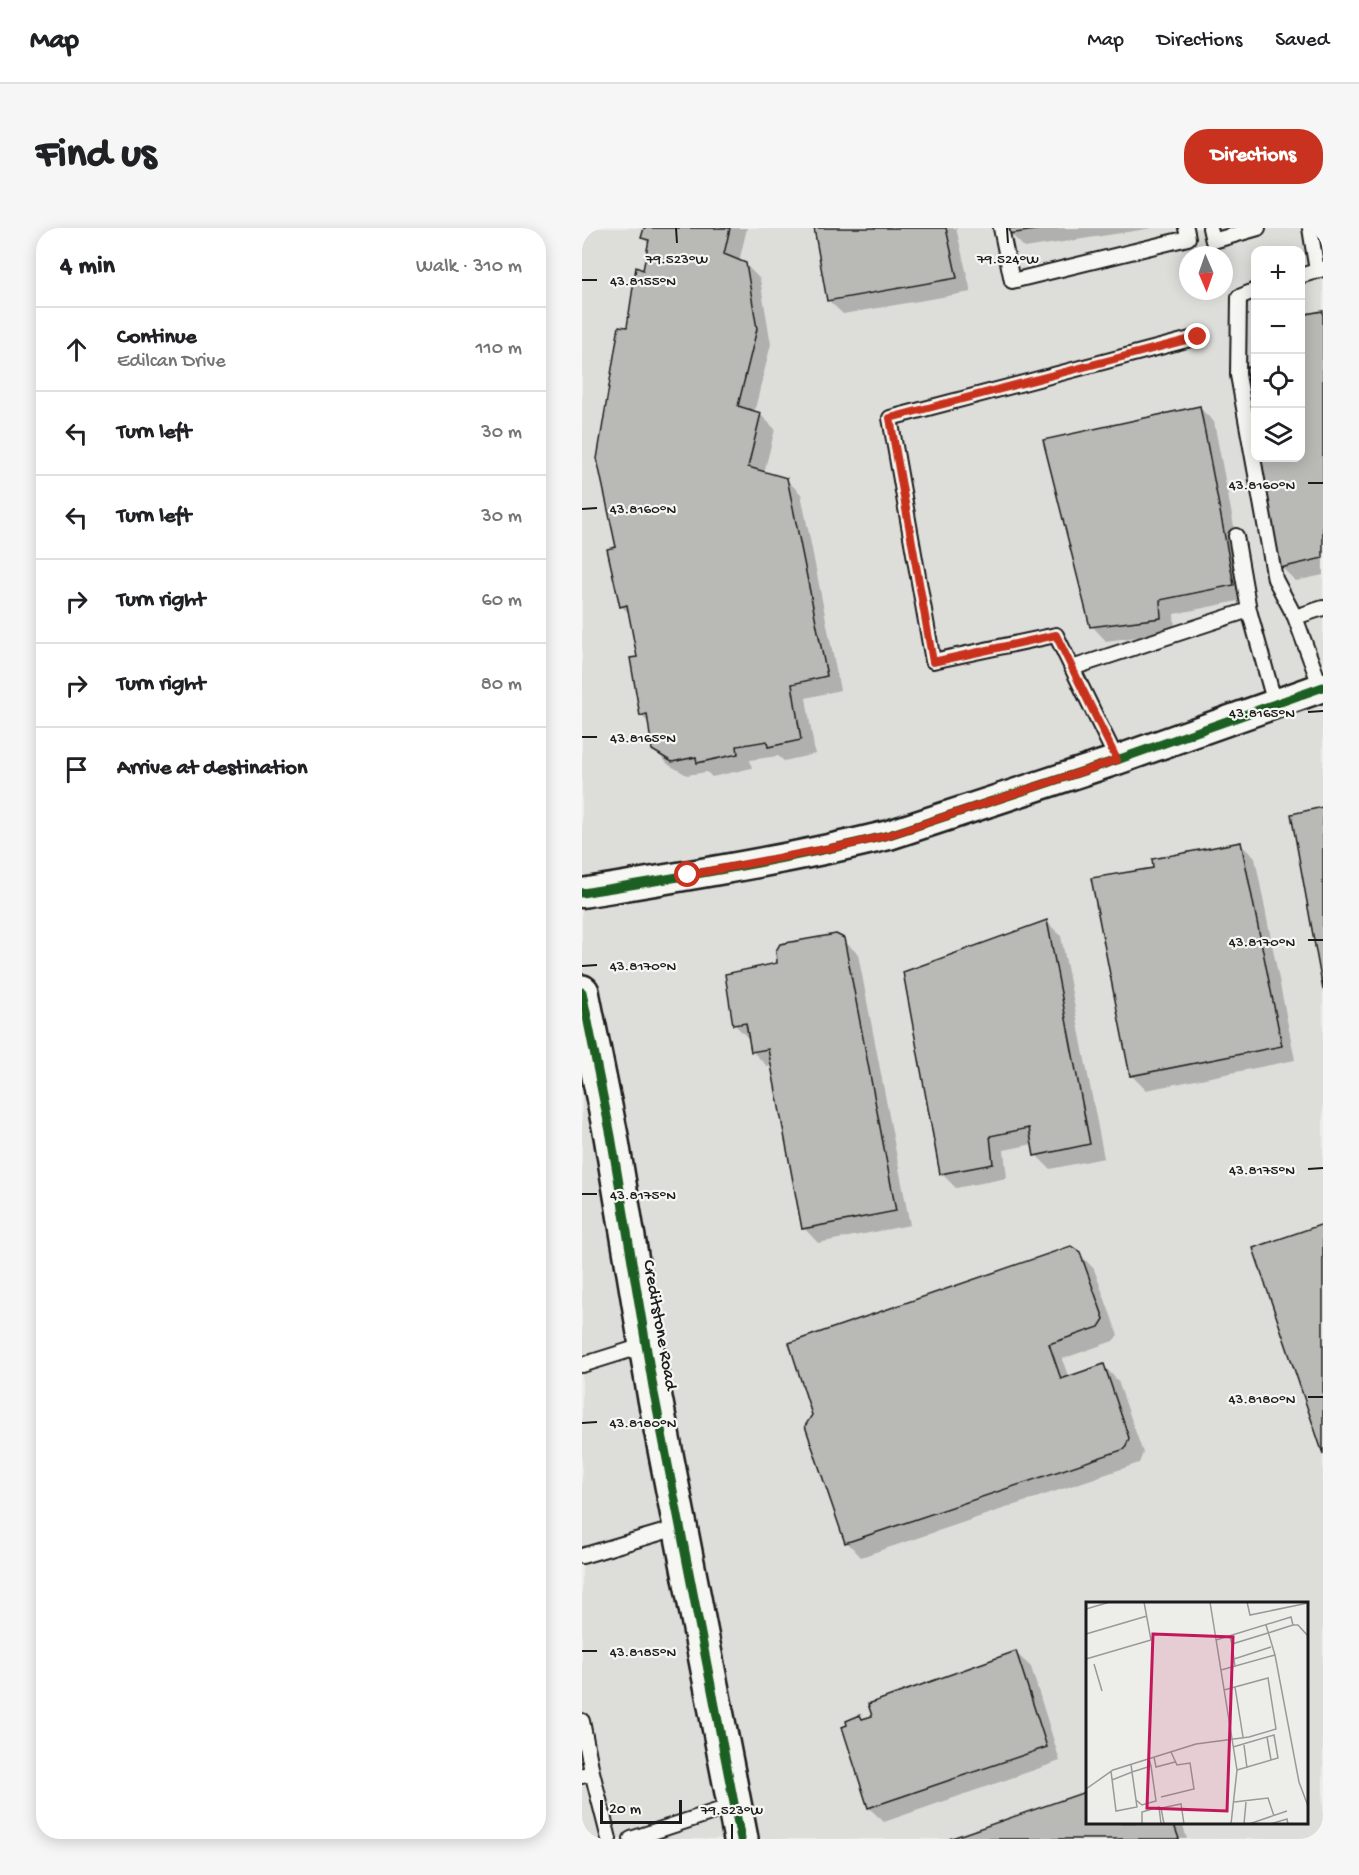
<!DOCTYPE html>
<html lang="en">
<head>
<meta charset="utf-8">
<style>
  :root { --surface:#fff; --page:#f6f6f6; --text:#202124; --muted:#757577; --line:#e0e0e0; --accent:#c8321e }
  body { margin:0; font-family:"Gochi Hand",sans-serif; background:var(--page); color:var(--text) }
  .controls { position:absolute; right:18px; top:18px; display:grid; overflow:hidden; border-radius:12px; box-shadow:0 3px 15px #0003 }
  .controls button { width:54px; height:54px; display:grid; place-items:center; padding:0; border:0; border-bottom:2px solid var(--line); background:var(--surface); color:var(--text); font:30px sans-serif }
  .compass { position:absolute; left:597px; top:18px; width:54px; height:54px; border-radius:50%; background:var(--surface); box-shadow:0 3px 15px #0003; rotate:178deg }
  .scale { position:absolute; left:18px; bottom:15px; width:82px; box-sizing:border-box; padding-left:6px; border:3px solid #1c1c1c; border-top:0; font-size:16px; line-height:21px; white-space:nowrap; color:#1c1c1c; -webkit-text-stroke:4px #f6f6f2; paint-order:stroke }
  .stop { position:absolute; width:18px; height:18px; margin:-14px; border:4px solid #c8321e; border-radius:50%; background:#fff }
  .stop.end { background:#c8321e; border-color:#fff; box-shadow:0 2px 6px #0008 }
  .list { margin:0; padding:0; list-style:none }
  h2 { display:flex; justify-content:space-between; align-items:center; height:78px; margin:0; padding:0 24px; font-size:26px }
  h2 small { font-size:20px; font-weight:400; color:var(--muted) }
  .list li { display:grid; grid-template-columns:39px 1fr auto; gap:18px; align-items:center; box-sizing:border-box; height:84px; padding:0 24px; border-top:2px solid var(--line) }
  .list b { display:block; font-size:22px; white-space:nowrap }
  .list p { margin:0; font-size:20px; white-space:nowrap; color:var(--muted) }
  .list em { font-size:20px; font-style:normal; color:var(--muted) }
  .icon { flex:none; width:33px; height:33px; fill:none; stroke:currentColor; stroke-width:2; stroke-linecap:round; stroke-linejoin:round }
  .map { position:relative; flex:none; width:741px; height:1611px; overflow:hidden; border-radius:24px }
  header { display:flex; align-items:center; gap:36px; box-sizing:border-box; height:84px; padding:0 30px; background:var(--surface); border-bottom:2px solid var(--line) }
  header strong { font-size:28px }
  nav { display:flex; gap:33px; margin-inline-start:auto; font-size:21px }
  .intro { display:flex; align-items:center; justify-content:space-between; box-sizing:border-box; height:144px; padding:0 36px }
  h1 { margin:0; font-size:42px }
  .button { padding:15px 27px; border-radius:24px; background:var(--accent); color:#fff; font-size:21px; font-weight:700 }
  main { display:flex; gap:36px; padding:0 36px }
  aside { flex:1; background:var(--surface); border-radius:24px; box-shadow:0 3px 15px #0003 }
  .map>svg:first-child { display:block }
</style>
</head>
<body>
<header>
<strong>Map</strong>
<nav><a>Map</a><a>Directions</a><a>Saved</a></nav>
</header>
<div class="intro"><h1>Find us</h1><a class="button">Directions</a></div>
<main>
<aside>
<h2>4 min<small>Walk · 310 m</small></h2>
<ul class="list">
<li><svg class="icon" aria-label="ahead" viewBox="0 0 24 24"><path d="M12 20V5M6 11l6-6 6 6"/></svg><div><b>Continue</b><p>Edilcan Drive</p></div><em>110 m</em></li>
<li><svg class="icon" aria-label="left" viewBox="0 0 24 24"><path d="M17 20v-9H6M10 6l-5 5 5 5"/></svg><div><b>Turn left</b></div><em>30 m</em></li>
<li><svg class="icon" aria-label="left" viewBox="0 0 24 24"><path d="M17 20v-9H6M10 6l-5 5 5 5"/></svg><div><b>Turn left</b></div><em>30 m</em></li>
<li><svg class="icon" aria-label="right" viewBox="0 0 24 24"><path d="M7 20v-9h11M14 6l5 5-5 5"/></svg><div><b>Turn right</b></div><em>60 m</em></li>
<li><svg class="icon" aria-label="right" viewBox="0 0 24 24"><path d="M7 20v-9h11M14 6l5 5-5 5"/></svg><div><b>Turn right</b></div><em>80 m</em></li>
<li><svg class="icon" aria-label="arrive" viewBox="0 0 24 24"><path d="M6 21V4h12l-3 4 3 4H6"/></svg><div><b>Arrive at destination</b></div></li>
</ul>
</aside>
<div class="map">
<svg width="741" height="1611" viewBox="0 0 741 1611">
  <rect width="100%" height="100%" fill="#edede9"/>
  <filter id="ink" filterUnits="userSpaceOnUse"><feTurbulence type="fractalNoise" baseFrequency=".0167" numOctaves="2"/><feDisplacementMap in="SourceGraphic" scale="12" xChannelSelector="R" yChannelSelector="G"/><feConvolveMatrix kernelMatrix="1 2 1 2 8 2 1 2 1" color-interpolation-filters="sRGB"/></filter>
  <g filter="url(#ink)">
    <path fill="#ddddda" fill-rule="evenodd" d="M0,0h741v1611h-741zM674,22h44v208h-44zM606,27h36v36h-36zM506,1376h218v218h-218z"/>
    <path fill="#0003" d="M63,0h102l-8,34 6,2 15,15 11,65 -17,69 7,2 14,14 -11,44 22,6 15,15 39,196 -34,8 9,56 -31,7 -6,-5 -28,4 2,8 -40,9 -5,-5 -20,3 -18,-10 -15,-15 -4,-26 -9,-9 -2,-57 -8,-43 -10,-9 -3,-58 10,-220 22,-83 -7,-7z
      M234,0h140l15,64 -128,22 -15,-14z
      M427,0h144l-128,20 -15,-15z
      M741,85v262l-27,6 -15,-14 -18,-109h37z
      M617,179l15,15 34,177 -74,15 1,18 -69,9 -14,-15z
      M658,616l15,14 40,202 -149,30 -15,-15 23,-206z
      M465,694l14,14 43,222 -54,11 -14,-14 -3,-11 -29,6 3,28 -51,10 -15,-15z
      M261,712l15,14 52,271 -92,18 -14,-15 -32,-163 -5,1 -15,-15 -3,-12 -14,-14 44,-60z
      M497,1025l15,16 24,66 -5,6 -51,18 7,19 35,-12 14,15 25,72 -4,10 -278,94 -14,-15z
      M434,1425l15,14 29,94 -176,61 -15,-14 -25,-81 16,-11 4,4z
      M506,1594h94l5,17h-234z"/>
    <path fill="#b9b9b6" stroke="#1c1c1c" stroke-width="1.5" d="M62,0h86l-6,26 22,9 11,66 -19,77 23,7 -13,54 39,11 40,198 -35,8 9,56 -33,7 -1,-6 -30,5 1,8 -41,9 -1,-6 -24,5 -20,-12 -5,-36 -7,2 -10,-58 7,-1 -10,-52 -7,2 -13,-58 9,-2 -19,-88 22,-133 8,1 9,-60 7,3 6,-30 -8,-2z
      M232,0h132l11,50 -130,23z
      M426,0h39l-38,6z
      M741,83v247l-43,10 -19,-110h39v-143z
      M664,139h10v56z
      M618,178l34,179 -74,15 1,18 -71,9 -47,-187z
      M741,579v183l-32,-176z
      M659,614l41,204 -152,30 -39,-198 62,-10 -1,-9z
      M465,692l43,224 -56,12 -5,-28 -39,8 3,28 -53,10 -37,-202z
      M254,706l8,4 52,273 -94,18 -34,-180 -17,3 -5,-29 -13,2 -8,-51 52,-11 -1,-12 4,-7z
      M741,996v230l-70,-206z
      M489,1018l9,6 24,67 -5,8 -50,17 12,35 43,-15 25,74 -4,11 -280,94 -40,-117 7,-11 -23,-72z
      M434,1423l31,96 -179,61 -26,-81 5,-2 -1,-4 14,-6 2,4 10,-3 -4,-12z
      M506,1563v31h85l6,17h-230z"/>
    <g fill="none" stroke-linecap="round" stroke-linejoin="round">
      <g stroke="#1c1c1c" stroke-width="18">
        <path id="service" d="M419,0l11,53 176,-43 -2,-10
          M628,0l3,13 45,-13
          M728,0l7,43
          M718,48l23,-7
          M674,62l-17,7 -1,78 37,204 20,38
          M654,308l13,74
          M490,440l177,-58 26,94
          M739,460l-26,-71 28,-9
          M535,532l-61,-125 -123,26 -43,-243 308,-81
          M0,1137l64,-20
          M0,1328l98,-29
          M0,1493l10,51
          M0,1548l10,-4 17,67
          M49,1611l104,-34"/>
      </g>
      <g stroke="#1c1c1c" stroke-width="33">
        <path id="minor" d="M0,665c103,-17 206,-33 307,-58l228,-75 206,-73"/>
      </g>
      <g stroke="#1c1c1c" stroke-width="38">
        <path id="tertiary" d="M0,764l29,144 43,257 87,446"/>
      </g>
      <use href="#service" stroke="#f6f6f2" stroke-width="14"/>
      <use href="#minor" stroke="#f6f6f2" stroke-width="28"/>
      <use href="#tertiary" stroke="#f6f6f2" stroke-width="33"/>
      <g stroke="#f6f6f2" stroke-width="13">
        <path id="cycleway" d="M0,665c103,-17 206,-33 307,-58l228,-75 206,-73
          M0,764l29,144 43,257 87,446"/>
      </g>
      <use href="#cycleway" stroke="#1b5e20" stroke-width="9"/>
    </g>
  </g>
  <g fill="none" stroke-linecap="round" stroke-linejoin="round" filter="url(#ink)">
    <path stroke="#c8321e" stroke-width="8" d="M106,647l164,-31 37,-9 228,-75 -61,-125 -123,27 -43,-244 308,-81"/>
  </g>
  <path fill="none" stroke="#1c1c1c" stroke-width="2" d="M94,0l1,15M425,0l1,15M0,52h15M726,255h15M0,281l15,-1M726,484l15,-1M0,509h15M726,712h15M0,738l15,-1M726,941l15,-1M0,966h15M726,1169h15M0,1195l15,-1M0,1423h15M150,1596v15"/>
  <g text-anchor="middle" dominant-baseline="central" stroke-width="4.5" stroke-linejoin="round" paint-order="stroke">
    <g font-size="18" fill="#1c1c1c" stroke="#f6f6f2">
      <text transform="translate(77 1097) rotate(80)">Creditstone Road</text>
    </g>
  </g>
  <g transform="translate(504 1374)">
    <rect width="222" height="222" fill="#edede9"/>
    <path fill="none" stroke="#999997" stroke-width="1.5" d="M124,0l27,168 -6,54M161,0l3,13 58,-12M0,7l24,-7M180,23l9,30M207,23h5l10,11M0,32l61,-18M130,38l75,-23 2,8 -25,8 -36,11 -2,-8M146,42l3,23M0,57l65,-19 -7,-38M148,57l37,-12M8,62l8,27M135,68l54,-15 24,127 9,24M149,85l8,50M181,135l4,23M158,143l3,23M147,145l41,-12 4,23 -41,12M68,155l2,10 19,-5M45,162l1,8 19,-6 -2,-7M25,169l5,40 21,-4 -5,-35 -20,8M0,187l27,-19 83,-26 53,-7 27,-8 -8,-51 -44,12M75,195l33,-8 -4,-26 -13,2 -6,-13M50,198l6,5 14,-4 -5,-35M148,200l34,-4 6,18M56,222v-12l17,-5 2,17M78,222l-3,-16 20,-4 3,20M158,222l2,-22M163,222l38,-13M184,222l17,-5 1,5"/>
    <path fill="#c2185b" fill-opacity="0.15" stroke="#c2185b" stroke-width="3" d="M67,32l80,3 -6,174 -80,-3z"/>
    <rect width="222" height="222" fill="none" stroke="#1c1c1c" stroke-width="3"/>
  </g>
  <g font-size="15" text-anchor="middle" fill="#1c1c1c" stroke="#f6f6f2" stroke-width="4.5" stroke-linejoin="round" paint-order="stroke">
    <text x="95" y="35">79.523°W</text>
    <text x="426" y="35">79.524°W</text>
    <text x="61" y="57">43.8155°N</text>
    <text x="680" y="261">43.8160°N</text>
    <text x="61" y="285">43.8160°N</text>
    <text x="680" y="489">43.8165°N</text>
    <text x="61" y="514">43.8165°N</text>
    <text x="680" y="718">43.8170°N</text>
    <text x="61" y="742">43.8170°N</text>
    <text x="680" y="946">43.8175°N</text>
    <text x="61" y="971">43.8175°N</text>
    <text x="680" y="1175">43.8180°N</text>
    <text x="61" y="1199">43.8180°N</text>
    <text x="61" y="1428">43.8185°N</text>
    <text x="150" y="1586">79.523°W</text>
  </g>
</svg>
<div class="controls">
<button>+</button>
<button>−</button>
<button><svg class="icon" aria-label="locate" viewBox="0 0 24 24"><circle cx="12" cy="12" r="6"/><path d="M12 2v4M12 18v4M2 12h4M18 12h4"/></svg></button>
<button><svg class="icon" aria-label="layers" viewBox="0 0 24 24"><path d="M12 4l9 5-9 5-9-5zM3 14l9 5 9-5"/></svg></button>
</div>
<svg class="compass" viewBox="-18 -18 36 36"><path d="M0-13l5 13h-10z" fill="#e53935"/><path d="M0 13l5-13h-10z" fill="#757577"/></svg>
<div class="scale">20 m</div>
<div class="stop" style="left:106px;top:647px"></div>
<div class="stop end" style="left:616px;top:109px"></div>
</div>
</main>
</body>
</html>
